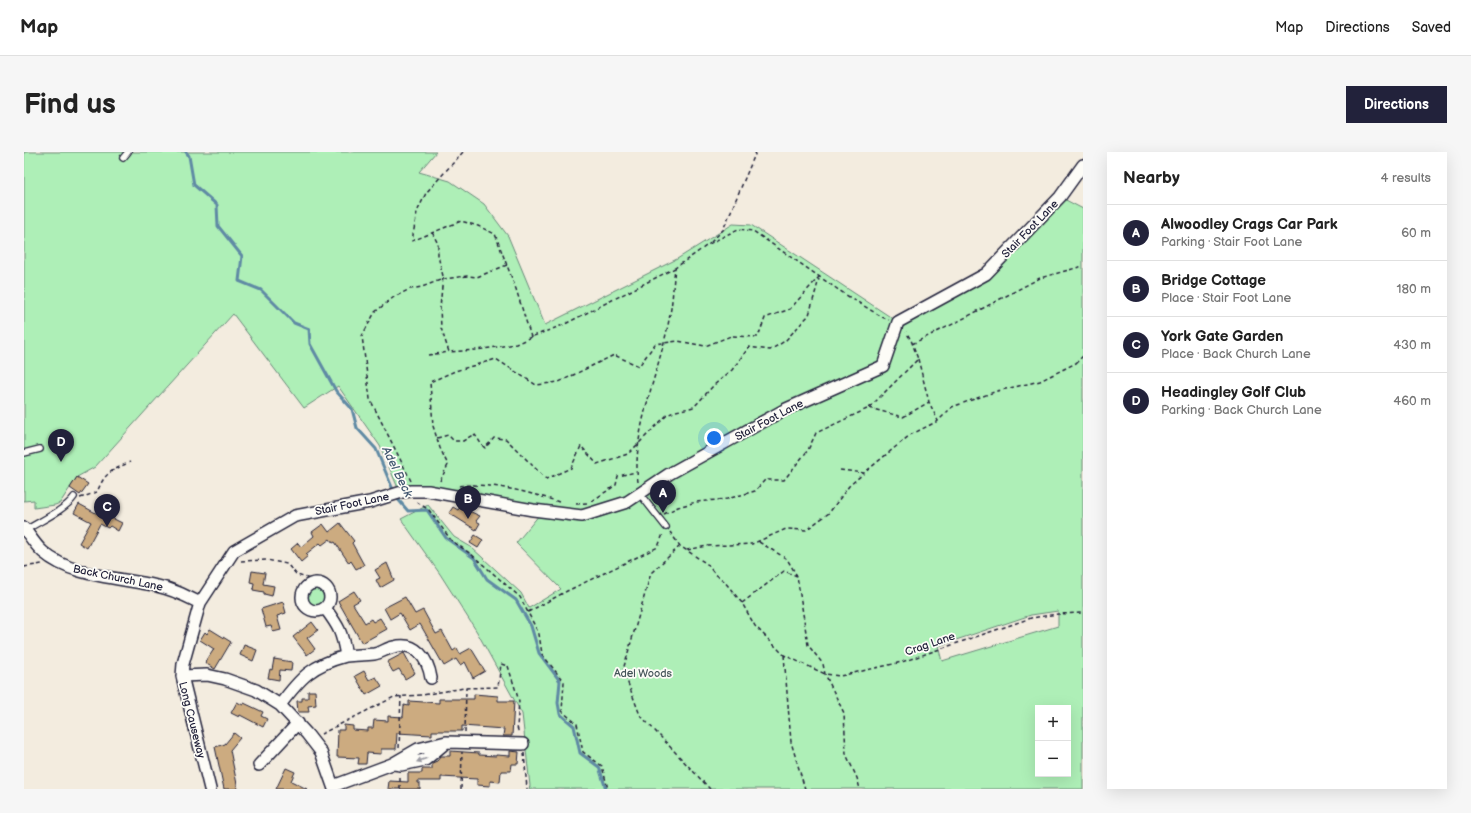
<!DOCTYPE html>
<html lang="en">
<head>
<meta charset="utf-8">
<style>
  :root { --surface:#fff; --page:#f6f6f6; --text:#222; --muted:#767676; --line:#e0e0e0; --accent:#22223b }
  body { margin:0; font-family:"Balsamiq Sans",sans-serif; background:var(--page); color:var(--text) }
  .controls { position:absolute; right:12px; bottom:12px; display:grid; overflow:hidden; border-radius:0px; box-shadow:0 4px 16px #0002 }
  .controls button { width:36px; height:36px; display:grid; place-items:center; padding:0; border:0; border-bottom:1px solid var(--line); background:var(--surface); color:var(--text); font:20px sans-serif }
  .you { position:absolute; left:690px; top:286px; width:14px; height:14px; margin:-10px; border:3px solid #fff; border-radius:50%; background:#1a73e8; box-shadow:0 0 0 6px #1a73e833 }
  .badge { display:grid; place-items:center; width:26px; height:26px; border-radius:50%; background:var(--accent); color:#fff; font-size:13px; font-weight:700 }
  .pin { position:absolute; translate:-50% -33px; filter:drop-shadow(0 1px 2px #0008) }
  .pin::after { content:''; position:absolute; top:21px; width:14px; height:12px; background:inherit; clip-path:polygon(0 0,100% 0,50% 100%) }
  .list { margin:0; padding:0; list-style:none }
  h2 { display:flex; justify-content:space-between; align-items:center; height:52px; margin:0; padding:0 16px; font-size:17px }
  h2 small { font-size:13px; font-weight:400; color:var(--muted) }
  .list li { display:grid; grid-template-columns:26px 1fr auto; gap:12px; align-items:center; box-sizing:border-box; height:56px; padding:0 16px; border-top:1px solid var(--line) }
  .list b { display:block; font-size:15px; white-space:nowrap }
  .list p { margin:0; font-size:13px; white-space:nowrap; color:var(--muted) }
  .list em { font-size:13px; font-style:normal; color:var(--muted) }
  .map { position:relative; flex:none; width:1059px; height:637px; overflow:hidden; border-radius:0px }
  header { display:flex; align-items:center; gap:24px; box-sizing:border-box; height:56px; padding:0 20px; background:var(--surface); border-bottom:1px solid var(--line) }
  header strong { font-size:19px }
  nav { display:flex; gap:22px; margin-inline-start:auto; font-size:14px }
  .intro { display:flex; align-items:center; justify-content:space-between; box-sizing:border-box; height:96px; padding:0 24px }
  h1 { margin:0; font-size:28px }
  .button { padding:10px 18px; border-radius:0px; background:var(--accent); color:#fff; font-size:14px; font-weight:700 }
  main { display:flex; gap:24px; padding:0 24px }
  aside { flex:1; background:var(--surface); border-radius:0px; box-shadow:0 4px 16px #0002 }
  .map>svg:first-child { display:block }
</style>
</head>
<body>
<header>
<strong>Map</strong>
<nav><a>Map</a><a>Directions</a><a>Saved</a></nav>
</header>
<div class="intro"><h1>Find us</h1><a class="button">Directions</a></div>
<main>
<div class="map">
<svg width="1059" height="637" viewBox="0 0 1059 637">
  <rect width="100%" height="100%" fill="#f3ecdf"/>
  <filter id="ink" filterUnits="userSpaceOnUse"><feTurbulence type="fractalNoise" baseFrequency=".025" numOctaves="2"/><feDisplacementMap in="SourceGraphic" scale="8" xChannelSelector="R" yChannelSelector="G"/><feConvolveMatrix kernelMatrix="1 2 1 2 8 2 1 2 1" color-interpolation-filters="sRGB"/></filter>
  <g filter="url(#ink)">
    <path fill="#aeefb7" stroke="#688879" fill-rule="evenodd" d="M0,0h412l-17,20 31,9 34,23 24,32 37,89 132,-66 56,-35 18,1 147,97 88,-48 74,-77 23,12v580h-554l1,-3 -8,-72 -45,-82 -37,-58 -39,-55 27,-14 26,32 17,10 50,46 8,15 32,-19 -45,-46 29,-35 -147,-20 -18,-42 -42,-60 -34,22 -71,-94 -138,153 -18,10 -17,26 -5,2 -21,3v-8l-10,1zM1034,459v15l-116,35 -4,-15 93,-31zM1014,556h30v66h-30z
      M283 445a9 9 0 1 1 18 0a9 9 0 1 1-18 0Z"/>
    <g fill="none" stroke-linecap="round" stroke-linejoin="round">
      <path stroke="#5f8aa4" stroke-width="3" d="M162,0l3,4 5,29 23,20 1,21 24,30 -3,25 22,9 33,33 15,6 1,15 26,47 16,18 5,19 19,21 18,43
        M372,345l12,14 19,-1 19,28 28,20 13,21 29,21 15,26 8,27 21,28 -2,22 2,11 14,12 6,27 19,14 7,22"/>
    </g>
    <path fill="#ccab80" stroke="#22223b" d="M53,325l11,7 -8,11 -10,-7z
      M55,352l26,14 1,-3 16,8 -4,8 -8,-5 -2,2 -8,-4 -13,24 -8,-5 12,-21 -17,-9z
      M429,355l5,3 2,-3 20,9 -4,5 4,2 -4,7 -27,-17z
      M316,371l14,18 -2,2 12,22 -8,4 -5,-8 -2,2 -14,-21 -2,1 -3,-4 -8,6 -2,-2 -14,11 2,2 -7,6 -10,-13 7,-6 3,4 13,-11 -2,-4 11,-8 6,8z
      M451,383l8,5 -5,8 -8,-5z
      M363,411l7,17 -14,8 -4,-8 4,-2 -5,-8z
      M228,419l13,2 -2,11 11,2 -2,10 -8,-2v-2l-11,-2 1,-7 -4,-1z
      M330,439l6,9 -7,4 12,19 6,-4 2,3 7,-4 7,11 -25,14 -24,-42z
      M381,445l10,17 8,-4 13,24 6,-3 11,20 4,-3 3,6 11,-6 14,23 -12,7 -8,-16 -5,3 -4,-6 -12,7 -24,-42 -10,6 -10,-17 -10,6 -6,-11z
      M259,450l3,11 -9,3 4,14 -8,2 -2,-6 -5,1 -5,-18z
      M288,470l6,8 -11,8 8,11 -8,6 -14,-18z
      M186,477l21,13 -16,27 -10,-6 9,-14 -14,-9 5,-8 2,2z
      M220,493l13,5 -4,11 -13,-6z
      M380,501l11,20 -10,6 -6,-10 -6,3 -6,-10z
      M250,507l18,3 -1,9 -11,-1 -1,10 -11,-2 2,-9 2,1z
      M340,519l5,9 7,-3 6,9 -16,9 -11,-19z
      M284,539h7l1,14 -8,1 1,6h-11l-1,-11h5v-3h6z
      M450,542l24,2v5h16l-2,35h-9l1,-7 -42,-3v5h-30v4l-35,-2 -1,16h-15v5l-14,-1 -1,11h-8l1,-6 -22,-1 1,-27h6v-5l9,1v4l15,1v-3h5l1,-8 14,1v-5l15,1 1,-12 5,1v-5l30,2v-4h35z
      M213,550l6,3 1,-2 19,9 -2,4 6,3 -4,8 -23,-12 -1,2 -8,-4z
      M210,581l6,5 -10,12 8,39h-14l-9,-42 10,-3z
      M426,599l29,2v2l17,1v-1l14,1v-5l9,1 -1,12h-6l-1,7h-10l-1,11 -10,-1v5l-13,-1v-6l-36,-2v4h-24v2h3v6h-32l1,-8 19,1v-9h14v-4h10v-6l5,-2 4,-5h9z
      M262,616l9,4 -4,9 16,8h-31z"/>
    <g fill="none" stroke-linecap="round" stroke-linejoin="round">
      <g stroke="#22223b" stroke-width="8">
        <path id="service" d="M99,6l5,-6
          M0,301l16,-4
          M616,342l26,33
          M2,378c14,-9 39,-20 48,-33"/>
      </g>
      <g stroke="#22223b" stroke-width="14">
        <path id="minor" d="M0,376c6,8 11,17 19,24 30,26 77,25 114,34 16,3 29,10 43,17
          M278 445a14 14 0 1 1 28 0a14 14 0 1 1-28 0Z
          M322,504c10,-1 19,-1 28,-2 7,-1 13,-6 20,-7 22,-6 34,12 37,31
          M158,524l25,-1 18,4 31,11 24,15 27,29 14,18 13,37
          M256,553c21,-28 32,-40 66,-49 -4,-24 -7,-29 -21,-48
          M370,612l7,1 24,-5 18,-15
          M235,613l39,-42
          M309,634l59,-22 26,-15 28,-7 77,2
          M186,637l-28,-113 1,-12 17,-61 34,-52 61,-35 75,-14 32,-10 9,-1h17l105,19 49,6 45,-14 42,-28 115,-64 99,-44 15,-44 88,-48 74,-77 23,-32"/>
      </g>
      <path stroke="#22223b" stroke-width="1.5" stroke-dasharray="4 3" stroke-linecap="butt" d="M439,0l-37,41 -9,19 -5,29 49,-20 17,5 17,8 21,55 15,48
        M408,80l6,12v12l5,20 -3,32 1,20 8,24 28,-2 39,-6 15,-7 32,-12 112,-57
        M687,90l12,-12 33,-78
        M685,92l29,-15 15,2 93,64 36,22 7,3
        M888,192l43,-21 85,-45 43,-12
        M404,203l21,-3
        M894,207l11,43 9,19
        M845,256l34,9 26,-15
        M413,286l11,-3 6,6h9l11,-7c5,5 6,10 11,14l9,-10 12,1 40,40 25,-11 10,-22 16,18 31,-10 39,-39 9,-4 18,-4 20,-22 18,-15 17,-23 21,3 15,-9 24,-26 10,-36
        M816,318l24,3 46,-38 28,-14 14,-14 45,-16 43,-10 36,-18 7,-7
        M387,329l-41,-82 -8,-63 13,-24 19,-15 16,-8 12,-2 21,-8 24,-3 10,1 30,-12
        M416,329l8,-16 -8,-17 -7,-22 -3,-44 25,-11 41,-12 40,26 23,-3 55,-27 25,11 16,-22 23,-3 27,5 26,-10 27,1 7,-19 25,-9 29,-32
        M614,330c-7,-52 24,-116 32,-168 3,-15 3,-31 5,-46l34,-24
        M435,334c31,-4 70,6 100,16
        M56,346l17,-6c9,-21 13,-20 33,-30
        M568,349l24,-16 2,-9 18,-4
        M393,350l12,8 22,30 20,14 49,43 19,37 3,20 22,28 -2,29 15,13 6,28 19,14 6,23
        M552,352l11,-1
        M640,362l14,-7 18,-5 31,-3 28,-8 10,-11h19l24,-30 8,-17 53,-25 49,-49 -7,-19 -5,-8
        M646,380l10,14 27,18 7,9 10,8 18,22 13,23 29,29 41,19 15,2 62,-14 129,-44 27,-4 25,-1
        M735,390l28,17 10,17
        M656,394l-29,27 -28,97 17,45 70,74
        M663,398l20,-4 45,-2 34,-15 20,1 23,-17 20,-27 15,-13
        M217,409l26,-1 20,4 10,11 10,3 6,6
        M0,415l18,-3
        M718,451l42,-32 13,5 11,69 15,19 2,10 19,39 2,41 11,24 3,11
        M504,460l39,-21 91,-44 5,-13
        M760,503l7,87 14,47
        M441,580l1,-44
        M297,582l73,-37 28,-2 42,-7 34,-1 3,-23 7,2 11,35 -2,26 2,7
        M375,596l2,-52
        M500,601l3,36
        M376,637v-14
        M437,637l1,-37"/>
      <use href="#service" stroke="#fdfcf7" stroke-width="5.5"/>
      <use href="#minor" stroke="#fdfcf7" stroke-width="11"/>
    </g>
    <defs><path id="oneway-solid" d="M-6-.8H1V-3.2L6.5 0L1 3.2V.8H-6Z"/></defs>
    <use fill="#9a9aa2" href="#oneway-solid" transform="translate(398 608) rotate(160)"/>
  </g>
  <g text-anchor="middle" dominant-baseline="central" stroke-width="3.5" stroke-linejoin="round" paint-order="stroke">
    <g font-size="11" fill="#22223b" stroke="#fdfcf7">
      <text transform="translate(1006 77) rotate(-46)">Stair Foot Lane</text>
      <text transform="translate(745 268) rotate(-28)">Stair Foot Lane</text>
      <text transform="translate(328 352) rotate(-12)">Stair Foot Lane</text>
      <text transform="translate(94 426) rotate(12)">Back Church Lane</text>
      <text transform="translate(906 492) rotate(-19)">Crag Lane</text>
      <text transform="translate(168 568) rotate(76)">Long Causeway</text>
    </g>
    <g font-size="11" fill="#45555a" stroke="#fdfcf7">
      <text x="619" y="521">Adel Woods</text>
    </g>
    <g font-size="12" font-style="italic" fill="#415670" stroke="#fdfcf7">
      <text transform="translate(373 320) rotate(64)">Adel Beck</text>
    </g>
  </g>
</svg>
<div class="controls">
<button>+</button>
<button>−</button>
</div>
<div class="you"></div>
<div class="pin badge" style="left:639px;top:361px">A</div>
<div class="pin badge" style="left:444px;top:367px">B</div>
<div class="pin badge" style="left:83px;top:375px">C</div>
<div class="pin badge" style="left:37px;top:310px">D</div>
</div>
<aside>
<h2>Nearby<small>4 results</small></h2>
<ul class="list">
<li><span class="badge">A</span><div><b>Alwoodley Crags Car Park</b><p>Parking · Stair Foot Lane</p></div><em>60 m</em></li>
<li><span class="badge">B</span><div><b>Bridge Cottage</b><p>Place · Stair Foot Lane</p></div><em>180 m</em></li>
<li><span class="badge">C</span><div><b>York Gate Garden</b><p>Place · Back Church Lane</p></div><em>430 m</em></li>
<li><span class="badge">D</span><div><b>Headingley Golf Club</b><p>Parking · Back Church Lane</p></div><em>460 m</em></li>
</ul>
</aside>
</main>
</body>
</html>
